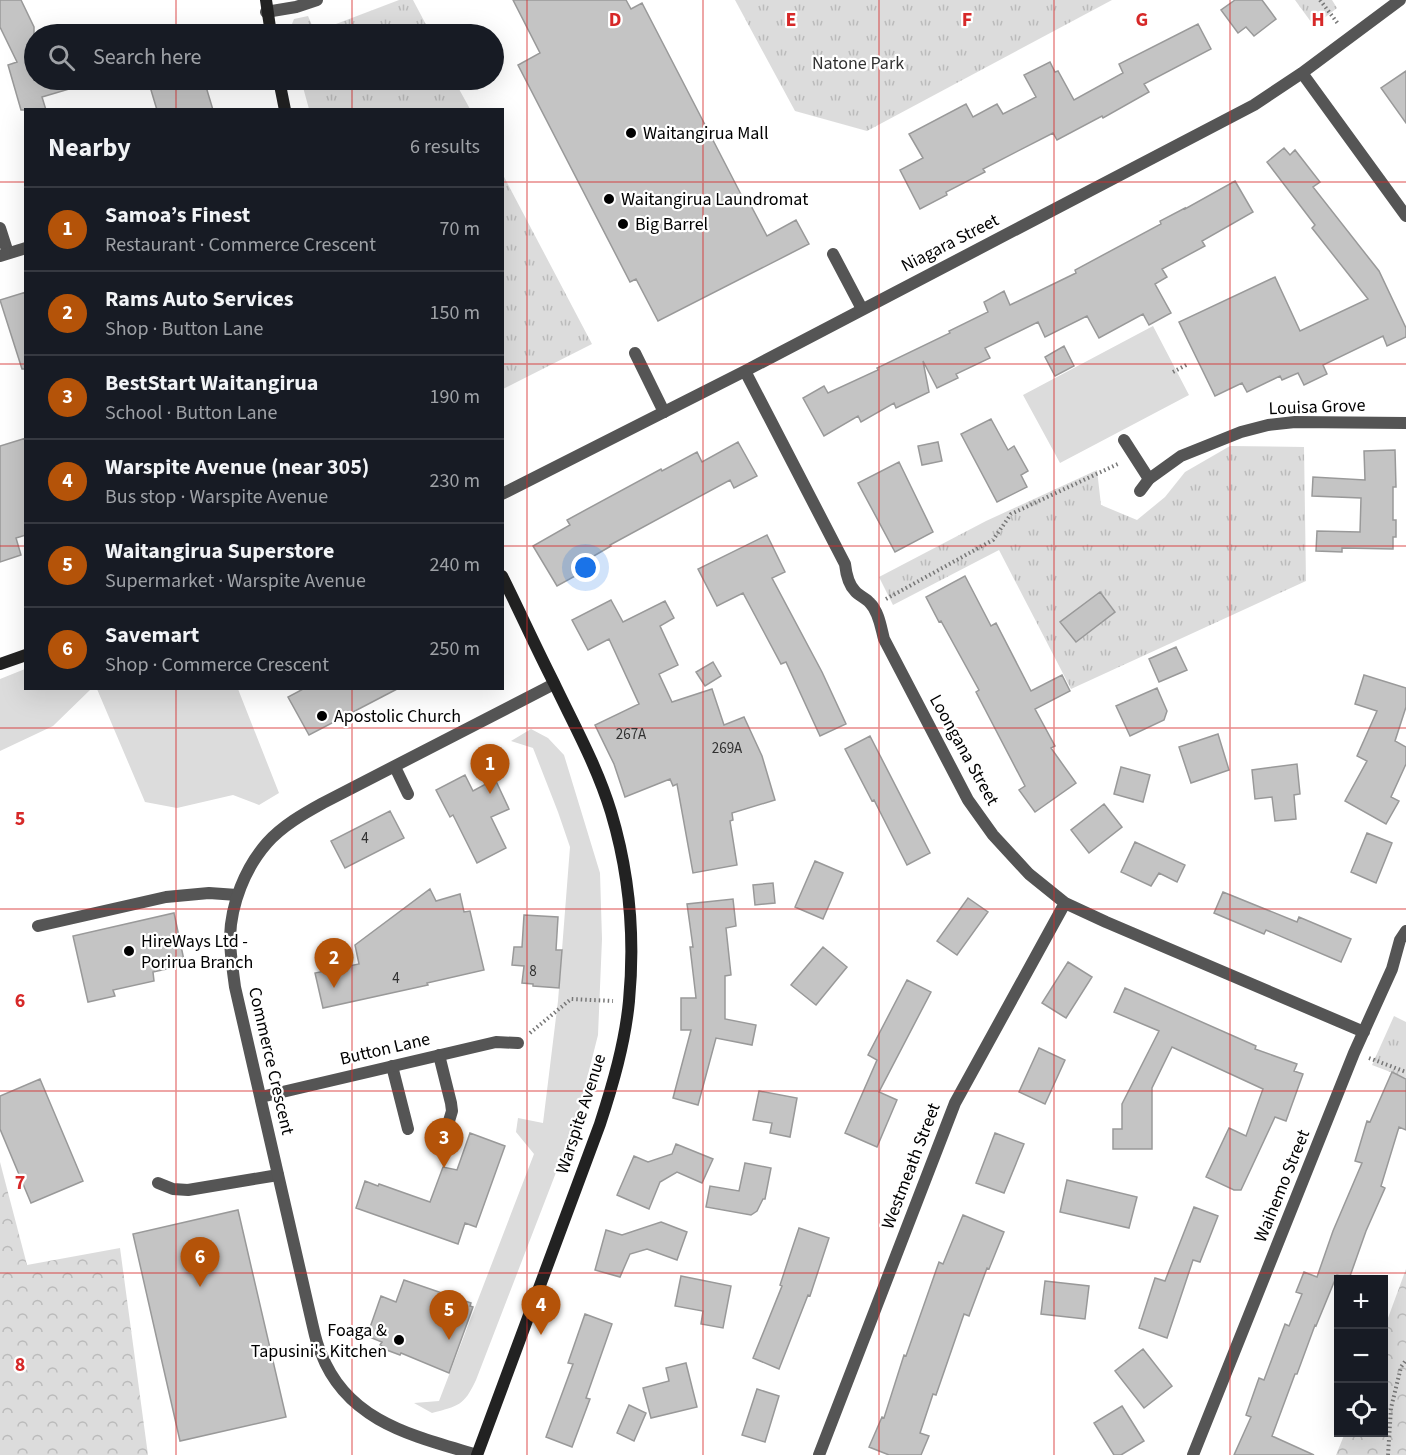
<!DOCTYPE html>
<html lang="en">
<head>
<meta charset="utf-8">
<style>
  :root { --surface:#171b24; --page:#20242c; --text:#f1f3f6; --muted:#9ea1a6; --line:#363941; --accent:#b45309 }
  body { margin:0; font-family:"Source Sans 3",sans-serif; background:var(--page); color:var(--text) }
  .controls { position:absolute; right:18px; bottom:18px; display:grid; overflow:hidden; border-radius:0px; box-shadow:0 6px 24px #0002 }
  .controls button { width:54px; height:54px; display:grid; place-items:center; padding:0; border:0; border-bottom:2px solid var(--line); background:var(--surface); color:var(--text); font:30px sans-serif }
  .you { position:absolute; left:586px; top:568px; width:21px; height:21px; margin:-15px; border:4px solid #fff; border-radius:50%; background:#1a73e8; box-shadow:0 0 0 9px #1a73e833 }
  .badge { display:grid; place-items:center; width:39px; height:39px; border-radius:50%; background:var(--accent); color:#fff; font-size:20px; font-weight:700 }
  .pin { position:absolute; translate:-50% -50px; filter:drop-shadow(0 2px 3px #0008) }
  .pin::after { content:''; position:absolute; top:32px; width:21px; height:18px; background:inherit; clip-path:polygon(0 0,100% 0,50% 100%) }
  .list { margin:0; padding:0; list-style:none }
  h2 { display:flex; justify-content:space-between; align-items:center; height:78px; margin:0; padding:0 24px; font-size:26px }
  h2 small { font-size:20px; font-weight:400; color:var(--muted) }
  .list li { display:grid; grid-template-columns:39px 1fr auto; gap:18px; align-items:center; box-sizing:border-box; height:84px; padding:0 24px; border-top:2px solid var(--line) }
  .list b { display:block; font-size:22px; white-space:nowrap }
  .list p { margin:0; font-size:20px; white-space:nowrap; color:var(--muted) }
  .list em { font-size:20px; font-style:normal; color:var(--muted) }
  .icon { flex:none; width:33px; height:33px; fill:none; stroke:currentColor; stroke-width:2; stroke-linecap:round; stroke-linejoin:round }
  .map { position:relative; flex:none; width:1406px; height:1455px; overflow:hidden }
  .search { position:absolute; background:var(--surface); box-shadow:0 6px 24px #0002; left:24px; top:24px; width:480px; height:66px; display:flex; align-items:center; gap:15px; box-sizing:border-box; padding:0 21px; border-radius:33px; color:var(--muted); font-size:22px }
  .panel { position:absolute; background:var(--surface); box-shadow:0 6px 24px #0002; left:24px; top:108px; width:480px; height:582px; border-radius:0px }
  .map>svg:first-child { display:block }
</style>
</head>
<body>
<div class="map">
<svg width="1406" height="1455" viewBox="0 0 1406 1455">
  <defs>
    <pattern id="forest-crowns" width="20" height="18" patternUnits="userSpaceOnUse" patternTransform="scale(1.5)"><rect width="20" height="18" fill="#dcdcdc"/><path d="M2 6a3 3 0 1 1 6 0M12 15a3 3 0 1 1 6 0" fill="none" stroke="#bbb"/></pattern>
    <pattern id="park-tufts" width="24" height="20" patternUnits="userSpaceOnUse" patternTransform="scale(1.5)"><rect width="24" height="20" fill="#dcdcdc"/><path d="M3 7l-1-3M5 7V3M7 7l1-3M15 17l-1-3M17 17v-4M19 17l1-3" fill="none" stroke="#bbb"/></pattern>
  </defs>
  <rect width="100%" height="100%" fill="#fff"/>
  <path fill="#dcdcdc" d="M1153,326l36,69 -129,68 -37,-68z
    M25,669l1,19 65,1 -38,37 -53,25v-72z
    M97,689h141l41,104 -20,12 -26,-10 -56,13 -32,-6z
    M531,729l17,9 16,17 36,118 2,66 -4,96 -21,83 -101,262c-12,26 -18,26 -44,33l-18,-10 25,-2 95,-247 -18,-22 2,-14 25,5 15,-122 12,-154 -12,-35 -25,-64 -22,-7z"/>
  <path fill="url(#forest-crowns)" d="M0,1162l27,103 93,-17 28,207h-148z
    M1406,1269v186h-70l9,-22 39,-1v-103z"/>
  <path fill="url(#park-tufts)" d="M399,0h14l18,34h-138l-1,-10 2,-5 14,-3 7,16z
    M735,0h377l-245,131 -72,-20z
    M1295,0h37l5,8 -23,18z
    M301,80h153l16,29h-161z
    M502,173l90,171 -89,45h-1z
    M1230,446l74,1 2,134 -235,108 -72,-139 -106,55 -14,-28 107,-56 111,-51 4,35 36,15 28,-23 20,-25z
    M1394,1016l12,6v56l-34,-13z"/>
  <path fill="#c4c4c4" stroke="#999" stroke-width="1.5" d="M0,0h21l13,27v53h51l1,4 -44,13 4,13h-25l-13,-45 9,-3 -17,-35z
    M513,0h113l5,9 11,-6 104,201 3,-2 18,34 29,-16 13,24 -151,77 -22,-42 -6,3 -112,-217 22,-12z
    M1235,0h27l14,19 -22,17 -8,-9 -8,6 -17,-23z
    M1198,24l13,25 -67,35 5,8 -46,26 -1,-2 -45,24 -4,-7 -70,36 2,3 -39,20 1,3 -27,14 -20,-39 23,-12 -14,-24 57,-30 7,13 24,-13 6,10 33,-17 -12,-22 26,-13 5,10 3,-1 16,29 49,-27 -4,-9z
    M1406,71v52l-25,-35z
    M148,80h56l9,30h-56z
    M1284,148l6,7 5,-5 25,32 -7,5 66,84 27,57v9l-19,9 -4,-10 -60,29 4,9 -23,11 -6,-12 -16,7 -2,-4 -33,16 -5,-9 -27,13 -36,-74 96,-45 25,54 68,-32 -56,-71 3,-3 -48,-63z
    M1235,181l18,31 -51,29 3,5 -43,23 5,8 -12,7 16,29 -22,12 -6,-11 -44,24 -12,-22 -42,21 -7,-15 -53,26 5,10 -34,16 2,4 -21,10 -14,-27 6,31 -33,16 -2,-5 -33,19 -3,-6 -34,20 -21,-38 21,-12 4,7 50,-23 -1,-2 73,-35 -1,-2 39,-19 -4,-10 20,-11 6,14 66,-32 -1,-3 86,-46 -1,-3 25,-13v1z
    M26,292v77h-4l-22,-69z
    M1064,346l10,20 -19,10 -10,-19z
    M991,419l17,31 6,-4 14,25 -7,4 6,12 -30,15 -36,-68z
    M26,438v97l-10,3 5,17 -21,7v-116z
    M738,442l19,34 -23,12 -4,-8 -120,65 1,1 -38,22 4,7 -20,11 -24,-40 37,-21 -3,-5 94,-51 1,2 35,-19 5,10z
    M938,442l4,19 -20,4 -4,-19z
    M1395,450l1,37h-3v33h3v17h-3v12l-51,-1v4l-26,-1 1,-20 43,1 1,-34 -49,-2 1,-19 52,3 -1,-29z
    M899,462l34,70 -38,20 -37,-69z
    M767,535l18,37 -13,6 50,94 24,52 -26,12 -34,-74 -5,2 -38,-71 -26,13 -19,-37z
    M965,576l26,50 5,-3 35,68 31,-16 8,16 -35,18 20,37 -4,2 25,35 -41,29 -16,-22 6,-4 -49,-94 3,-2 -38,-69 -2,1 -13,-25z
    M1100,592l15,20 -39,30 -16,-20z
    M611,600l12,22 42,-21 9,17 -14,8 18,39 -19,9 13,28 40,-13 12,36 20,-8 18,39 13,44 -43,13 1,7 -3,1 7,44 -44,8 -16,-89 -4,2 -3,-7 -45,18 -11,-33 -19,-39 44,-21 -30,-65 -21,11 -16,-30z
    M1176,647l11,23 -28,12 -10,-23z
    M713,662l8,14 -16,10 -9,-14z
    M1364,675l42,13v19l-11,34 11,6v17l-15,33 8,4 -13,23 -41,-23 22,-40 -10,-5 20,-45 -22,-7z
    M305,688h94l-90,47 -21,-38z
    M1157,688l10,23 -3,9 -34,16 -14,-30z
    M1218,734l11,36 -38,13 -12,-36z
    M870,736l60,117 -23,12 -33,-65 -2,1 -27,-52z
    M1297,764l3,30 -6,1 2,24 -21,2 -3,-24 -17,2 -3,-29z
    M1121,767l29,8 -7,27 -29,-8z
    M465,775l8,16 22,-12 14,30 -18,8 15,31 -29,15 -24,-48 -3,2 -14,-27z
    M1104,804l18,23 -33,26 -18,-23z
    M390,811l14,27 -59,30 -14,-27z
    M1367,833l25,10 -16,40 -25,-11z
    M1135,842l50,23 -8,17 -18,-9 -8,13 -30,-14z
    M815,861l28,12 -20,46 -28,-12z
    M773,883l2,20 -20,2 -2,-20z
    M430,889l6,12 24,-7 4,18 6,-1 14,59 -57,13 1,2 -105,23 -8,-35 44,-9 -4,-19z
    M1223,892l74,30 2,-5 52,22 -10,23 -75,-32 -2,4 -50,-21z
    M968,898l20,14 -31,43 -20,-14z
    M733,899l3,27 -10,2 5,47 -6,1v43l31,6 -4,20 -36,-7 -18,67 -25,-7 18,-68h-10v-32h15l-6,-51h3l-6,-43z
    M174,913l11,52 -32,7 1,9 -41,9 2,6 -27,6 -15,-66z
    M524,915l34,2 -2,33h6l-3,38 -26,-2v-2l-11,-1 2,-17 -12,-1 2,-18h8z
    M823,947l24,20 -31,38 -25,-20z
    M1068,962l24,15 -26,41 -24,-15z
    M907,980l24,12 -52,100 18,8 -20,47 -32,-14 32,-73 -9,-5z
    M1125,988l131,58 -1,3 42,15 -3,7 9,3 -17,47 -11,-4 -34,73h-7l-28,-13 23,-49 17,8 17,-47 -91,-42 -20,41v61h-39v-20h9v-25l37,-73 -45,-19z
    M1039,1048l26,12 -20,44 -26,-12z
    M1392,1072l14,7v51l-7,-3 -18,59 4,2 -19,43 -17,48 -12,-4 -21,51 -1,-1 -18,49h-2l-23,62 42,19h-80l17,-38 -5,-2 13,-37 5,2 21,-56 4,2 13,-32 -6,-2 8,-20 13,5 16,-46 29,-68 -7,-2 12,-40 3,1z
    M40,1079l43,102 -52,22 -31,-74v-33z
    M759,1091l38,7 -7,39 -20,-4 2,-10 -19,-3z
    M470,1133l35,13 -29,81 -11,-4 -7,21 -102,-36 9,-27 13,5 1,-2 51,18 13,-35 14,3z
    M995,1133l29,11 -20,49 -28,-10z
    M676,1144l37,15 -11,24 -25,-11 -17,10 -11,27 -32,-14 17,-39 14,6 24,-8z
    M745,1163l26,5 -6,31h-2l-6,12 -6,4 -45,-8 4,-21 29,5z
    M1067,1180l70,17 -8,31 -69,-16z
    M1194,1207l24,9 -18,46 -7,-2 -26,78 -28,-10 16,-50 10,3z
    M238,1210l48,207 -106,24 -47,-207z
    M963,1215l41,17 -15,37 -2,-1 -18,48 -5,-2 -28,81 -3,-1 -13,39 9,3 -8,19h-32l-20,-8 13,-30 2,1 20,-63 2,1 33,-94 4,2z
    M661,1222l26,10 -10,28 -30,-11 -17,5 -10,23 -25,-7 11,-40 16,5z
    M799,1228l30,10 -19,58 -2,-1 -29,74 -26,-11 29,-72 -2,-1z
    M681,1276l50,10 -8,42 -22,-4 2,-13 -28,-5z
    M404,1280l67,23 -1,3 3,1 -24,66 -48,-20 -1,2 -16,-6 1,-2 -5,-2 2,-3 -15,-6 14,-40 15,6z
    M1045,1281l44,5 -4,33 -44,-5z
    M585,1314l27,10 -26,74 4,1 -18,48 -26,-10 27,-73 -5,-1z
    M1143,1349l29,37 -28,22 -29,-37z
    M686,1363l11,44 -46,11 -8,-30 26,-7 -3,-13z
    M757,1389l22,7 -14,46 -23,-7z
    M629,1405l17,8 -12,28 -17,-8z
    M1122,1406l22,35 -23,14h-7l-20,-32z"/>
  <g fill="none" stroke-linecap="round" stroke-linejoin="round">
    <path stroke="#777" stroke-width="4" stroke-dasharray="1.5 3" stroke-linecap="butt" d="M1320,0l19,25
      M1173,372l15,-8
      M886,599l107,-59 18,-26 109,-51
      M530,1033l41,-34 42,2
      M1369,1058l37,14
      M1388,1455l3,-47 10,-41 5,-7"/>
    <path stroke="#555" stroke-width="12" d="M266,12l30,-5 21,-7
      M833,254l29,55
      M635,353l29,59
      M1124,440l25,39
      M395,767l13,27
      M38,926l128,-29 43,-4 28,2
      M439,1055l12,48 1,8 -3,10
      M392,1066l16,63
      M158,1183l15,6 15,1 90,-15"/>
    <path stroke="#555" stroke-width="12" d="M1302,73l104,143
      M0,228l8,25
      M745,371l100,193c1,9 3,20 10,27 4,5 11,7 15,12 9,9 11,25 14,36l84,161 25,35 36,39 36,29 41,19 258,110
      M1140,491l9,-12 32,-23 60,-24 27,-7 27,-3 111,1
      M502,494l243,-123 509,-266 48,-32 98,-73
      M261,1097l235,-55 22,1
      M477,1455c-63,-19 -130,-33 -156,-102 -4,-8 -6,-17 -8,-26l-78,-340c-2,-16 -5,-33 -5,-50 1,-33 15,-69 37,-94 15,-17 36,-29 56,-40l231,-119
      M819,1455l136,-352 110,-200
      M1193,1455l161,-402 38,-84 8,-29 6,-9"/>
    <path stroke="#555" stroke-width="12" d="M0,256l26,-8"/>
    <path stroke="#222" stroke-width="12" d="M266,0l5,34
      M279,80l6,30
      M0,664l26,-9
      M477,1455l123,-331c13,-40 25,-81 29,-123 6,-63 0,-129 -18,-189 -14,-46 -37,-87 -57,-129 -18,-35 -34,-71 -52,-107"/>
  </g>
  <path fill="none" stroke="#d62828" stroke-width="1.5" stroke-opacity="0.55" d="M176,0v34M352,0v34M527,0v1455M703,0v1455M879,0v1455M1054,0v1455M1230,0v1455M176,80v30M352,80v30M0,182h26M502,182h904M0,364h26M502,364h904M0,546h26M502,546h904M176,688v767M352,688v767M0,728h1406M0,909h1406M0,1091h1406M0,1273h1406"/>
  <g fill="#000" stroke="#fff" stroke-width="2">
    <circle cx="631" cy="133" r="6"/>
    <circle cx="609" cy="199" r="6"/>
    <circle cx="623" cy="224" r="6"/>
    <circle cx="322" cy="716" r="6"/>
    <circle cx="129" cy="951" r="6"/>
    <circle cx="399" cy="1340" r="6"/>
  </g>
  <g text-anchor="middle" dominant-baseline="central" stroke-width="4.5" stroke-linejoin="round" paint-order="stroke">
    <g font-size="15" fill="#313131">
      <text x="631" y="734">267A</text>
      <text x="727" y="748">269A</text>
      <text x="365" y="838">4</text>
      <text x="533" y="971">8</text>
      <text x="396" y="978">4</text>
    </g>
    <g font-size="18" fill="#333" stroke="#fff">
      <text x="858" y="63">Natone Park</text>
    </g>
    <g font-size="18" fill="#000" stroke="#fff" text-anchor="start">
      <text x="643" y="133">Waitangirua Mall</text>
      <text x="621" y="199">Waitangirua Laundromat</text>
      <text x="635" y="224">Big Barrel</text>
      <text x="334" y="716">Apostolic Church</text>
      <text x="141" y="941">HireWays Ltd -<tspan x="141" dy="21">Porirua Branch</tspan></text>
      <text x="387" y="1330" text-anchor="end">Foaga &amp;<tspan x="387" dy="21">Tapusini's Kitchen</tspan></text>
    </g>
    <g font-size="18" fill="#000" stroke="#fff">
      <text transform="translate(950 243) rotate(-27)">Niagara Street</text>
      <text transform="translate(1317 407) rotate(-2)">Louisa Grove</text>
      <text transform="translate(964 750) rotate(61)">Loongana Street</text>
      <text transform="translate(385 1049) rotate(-13)">Button Lane</text>
      <text transform="translate(271 1061) rotate(77)">Commerce Crescent</text>
      <text transform="translate(581 1114) rotate(-72)">Warspite Avenue</text>
      <text transform="translate(911 1166) rotate(-69)">Westmeath Street</text>
      <text transform="translate(1282 1186) rotate(-68)">Waihemo Street</text>
    </g>
  </g>
  <g font-size="20" text-anchor="middle" font-weight="bold" fill="#d62828" stroke="#fff" stroke-width="4.5" stroke-linejoin="round" paint-order="stroke">
    <text x="615" y="26">D</text>
    <text x="791" y="26">E</text>
    <text x="967" y="26">F</text>
    <text x="1142" y="26">G</text>
    <text x="1318" y="26">H</text>
    <text x="20" y="825">5</text>
    <text x="20" y="1007">6</text>
    <text x="20" y="1189">7</text>
    <text x="20" y="1371">8</text>
  </g>
</svg>
<div class="controls">
<button>+</button>
<button>−</button>
<button><svg class="icon" aria-label="locate" viewBox="0 0 24 24"><circle cx="12" cy="12" r="6"/><path d="M12 2v4M12 18v4M2 12h4M18 12h4"/></svg></button>
</div>
<div class="you"></div>
<div class="pin badge" style="left:490px;top:794px">1</div>
<div class="pin badge" style="left:334px;top:988px">2</div>
<div class="pin badge" style="left:444px;top:1168px">3</div>
<div class="pin badge" style="left:541px;top:1335px">4</div>
<div class="pin badge" style="left:449px;top:1340px">5</div>
<div class="pin badge" style="left:200px;top:1287px">6</div>
<div class="search"><svg class="icon" aria-label="search" viewBox="0 0 24 24"><circle cx="10" cy="10" r="6"/><path d="M15 15l6 6"/></svg>Search here</div>
<section class="panel">
<h2>Nearby<small>6 results</small></h2>
<ul class="list">
<li><span class="badge">1</span><div><b>Samoa’s Finest</b><p>Restaurant · Commerce Crescent</p></div><em>70 m</em></li>
<li><span class="badge">2</span><div><b>Rams Auto Services</b><p>Shop · Button Lane</p></div><em>150 m</em></li>
<li><span class="badge">3</span><div><b>BestStart Waitangirua</b><p>School · Button Lane</p></div><em>190 m</em></li>
<li><span class="badge">4</span><div><b>Warspite Avenue (near 305)</b><p>Bus stop · Warspite Avenue</p></div><em>230 m</em></li>
<li><span class="badge">5</span><div><b>Waitangirua Superstore</b><p>Supermarket · Warspite Avenue</p></div><em>240 m</em></li>
<li><span class="badge">6</span><div><b>Savemart</b><p>Shop · Commerce Crescent</p></div><em>250 m</em></li>
</ul>
</section>
</div>
</body>
</html>
